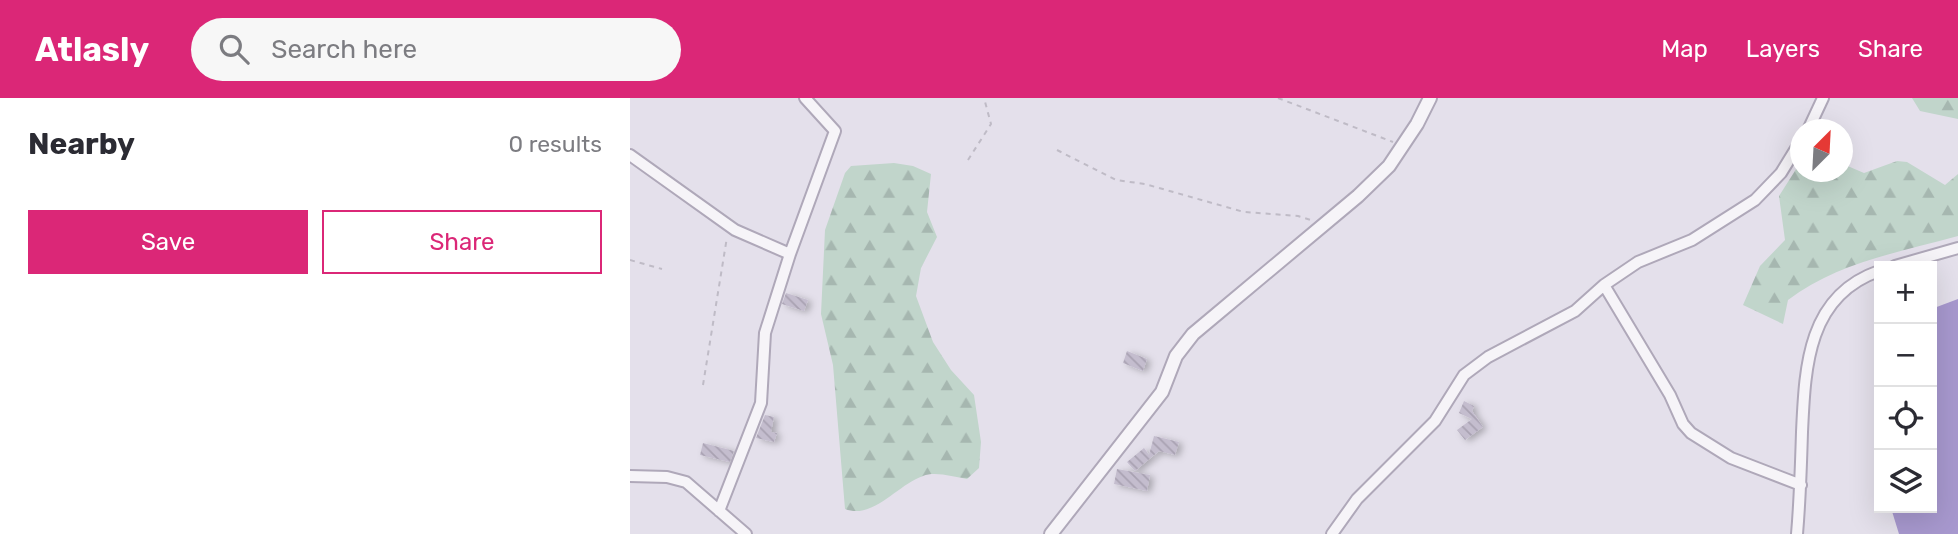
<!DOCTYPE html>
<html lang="en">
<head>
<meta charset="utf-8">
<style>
  :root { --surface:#fff; --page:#f7f7f7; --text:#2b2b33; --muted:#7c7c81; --line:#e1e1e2; --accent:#db2777 }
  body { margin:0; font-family:Rubik,sans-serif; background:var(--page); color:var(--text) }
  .controls { position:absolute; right:21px; bottom:21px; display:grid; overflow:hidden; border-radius:0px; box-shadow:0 7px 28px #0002 }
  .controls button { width:63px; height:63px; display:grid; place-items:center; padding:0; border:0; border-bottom:2px solid var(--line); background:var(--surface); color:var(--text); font:35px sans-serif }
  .compass { position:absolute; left:1160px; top:21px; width:63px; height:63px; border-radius:50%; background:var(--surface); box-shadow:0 7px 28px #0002; rotate:24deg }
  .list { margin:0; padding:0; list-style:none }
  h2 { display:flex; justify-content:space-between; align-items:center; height:91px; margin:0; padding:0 28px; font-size:30px }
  h2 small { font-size:23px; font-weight:400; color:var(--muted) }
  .actions { display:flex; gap:14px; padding:21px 28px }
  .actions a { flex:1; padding:16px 0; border:2px solid var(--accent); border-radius:0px; text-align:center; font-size:24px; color:var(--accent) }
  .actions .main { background:var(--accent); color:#fff }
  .icon { flex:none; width:38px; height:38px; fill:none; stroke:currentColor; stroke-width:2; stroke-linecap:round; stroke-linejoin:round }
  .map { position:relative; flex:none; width:1328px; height:436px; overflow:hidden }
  header { display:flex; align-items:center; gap:42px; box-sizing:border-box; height:98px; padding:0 35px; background:var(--accent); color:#fff }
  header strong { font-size:33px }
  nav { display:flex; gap:38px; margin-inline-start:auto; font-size:24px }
  .search { width:490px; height:63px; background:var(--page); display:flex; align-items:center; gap:18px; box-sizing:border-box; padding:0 24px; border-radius:38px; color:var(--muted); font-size:26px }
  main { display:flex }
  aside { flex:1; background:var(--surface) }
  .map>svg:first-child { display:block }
</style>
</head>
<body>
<header>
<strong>Atlasly</strong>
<div class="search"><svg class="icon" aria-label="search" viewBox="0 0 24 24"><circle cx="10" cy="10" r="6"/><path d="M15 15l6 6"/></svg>Search here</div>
<nav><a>Map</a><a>Layers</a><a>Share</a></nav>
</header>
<main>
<aside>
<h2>Nearby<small>0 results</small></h2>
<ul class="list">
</ul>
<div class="actions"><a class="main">Save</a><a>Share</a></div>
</aside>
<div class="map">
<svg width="1328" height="436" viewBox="0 0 1328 436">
  <defs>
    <pattern id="forest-firs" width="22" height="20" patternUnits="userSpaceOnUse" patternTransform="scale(1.75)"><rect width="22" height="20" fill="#c1d5cb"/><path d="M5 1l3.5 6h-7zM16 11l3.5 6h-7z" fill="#a6b7b0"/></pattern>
    <pattern id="building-back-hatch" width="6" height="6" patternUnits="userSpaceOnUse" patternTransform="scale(1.75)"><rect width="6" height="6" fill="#c4bdce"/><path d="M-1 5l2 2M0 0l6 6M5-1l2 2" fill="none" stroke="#a9a2b2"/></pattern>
    <filter id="shadow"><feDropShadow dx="4" dy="2" stdDeviation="3.5" flood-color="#0004"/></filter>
  </defs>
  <rect width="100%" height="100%" fill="#e4e0eb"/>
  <path fill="url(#forest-firs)" d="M1282,0h46v21l-38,-8z
    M1267,63l10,1 38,23 13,-11v62c-58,16 -122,27 -170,64l-5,24 -40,-19 17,-39 25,-26 -6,-44 21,-33v9h42l1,-8 21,9z
    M264,65l19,3 18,8 -4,38 10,25 -16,31 -5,28 17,46 18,28 23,25 7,47 -2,26 -12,11c-13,-2 -32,-8 -44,-3 -26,9 -50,44 -78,33l-12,-144 -12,-51 4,-84 20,-57 6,-7z"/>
  <path fill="#a798ce" d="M1328,201v235h-59l-8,-26h41v-196l2,-4z"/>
  <path fill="url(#building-back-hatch)" filter="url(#shadow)" d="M156,195l22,7 -4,11 -22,-7z
    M497,253l20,8 -4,12 -20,-8z
    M834,303l10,5 -2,5 11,16 -18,13 -8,-10 15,-11 -13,-6z
    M135,317l9,2 -3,15 6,1 -3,9 -18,-4z
    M524,338l25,6 -4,13 -16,-4 -24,20 -8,-9 17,-14 5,7z
    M73,345l31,8 -4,11 -30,-7z
    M487,371l33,6 -3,16 -33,-7z"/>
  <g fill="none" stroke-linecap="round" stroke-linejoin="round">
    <g stroke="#afa8b9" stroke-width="14">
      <path id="minor" d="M1178,32l15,-32
        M0,57l105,75 55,24 -25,79 -4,70 -42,108
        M160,156l45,-123 -30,-33
        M1265,168l63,-18
        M974,187l66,110 13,29 8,9 40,25 70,27
        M0,378l37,1 19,5 60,52
        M702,436l25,-35 78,-78 29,-46 24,-18 87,-46 29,-26 34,-23 54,-22 63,-40 26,-27 19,-31
        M1167,436c3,-34 4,-68 5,-102 3,-64 5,-136 77,-161"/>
    </g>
    <g stroke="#afa8b9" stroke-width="16">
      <path id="tertiary" d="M421,436l111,-142 14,-36 17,-22 165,-138 31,-30 28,-42 13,-26"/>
    </g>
    <path stroke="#bfbbc6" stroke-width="2" stroke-dasharray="5 5" stroke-linecap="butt" d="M648,0l115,44
      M427,52l59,30 29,4 99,28 54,4 13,4
      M338,62l23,-36 -7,-26
      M0,162l32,9
      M73,287l24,-148"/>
    <use href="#minor" stroke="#f6f4f8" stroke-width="10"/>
    <use href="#tertiary" stroke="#f6f4f8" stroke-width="12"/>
  </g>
</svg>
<div class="controls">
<button>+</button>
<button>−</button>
<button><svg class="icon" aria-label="locate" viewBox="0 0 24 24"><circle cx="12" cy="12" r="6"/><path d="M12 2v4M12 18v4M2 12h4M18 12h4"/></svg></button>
<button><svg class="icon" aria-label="layers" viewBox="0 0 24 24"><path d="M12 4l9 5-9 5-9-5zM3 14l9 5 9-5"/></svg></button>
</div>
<svg class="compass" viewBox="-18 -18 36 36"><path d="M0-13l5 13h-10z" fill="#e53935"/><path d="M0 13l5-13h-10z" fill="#7c7c81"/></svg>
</div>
</main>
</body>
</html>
